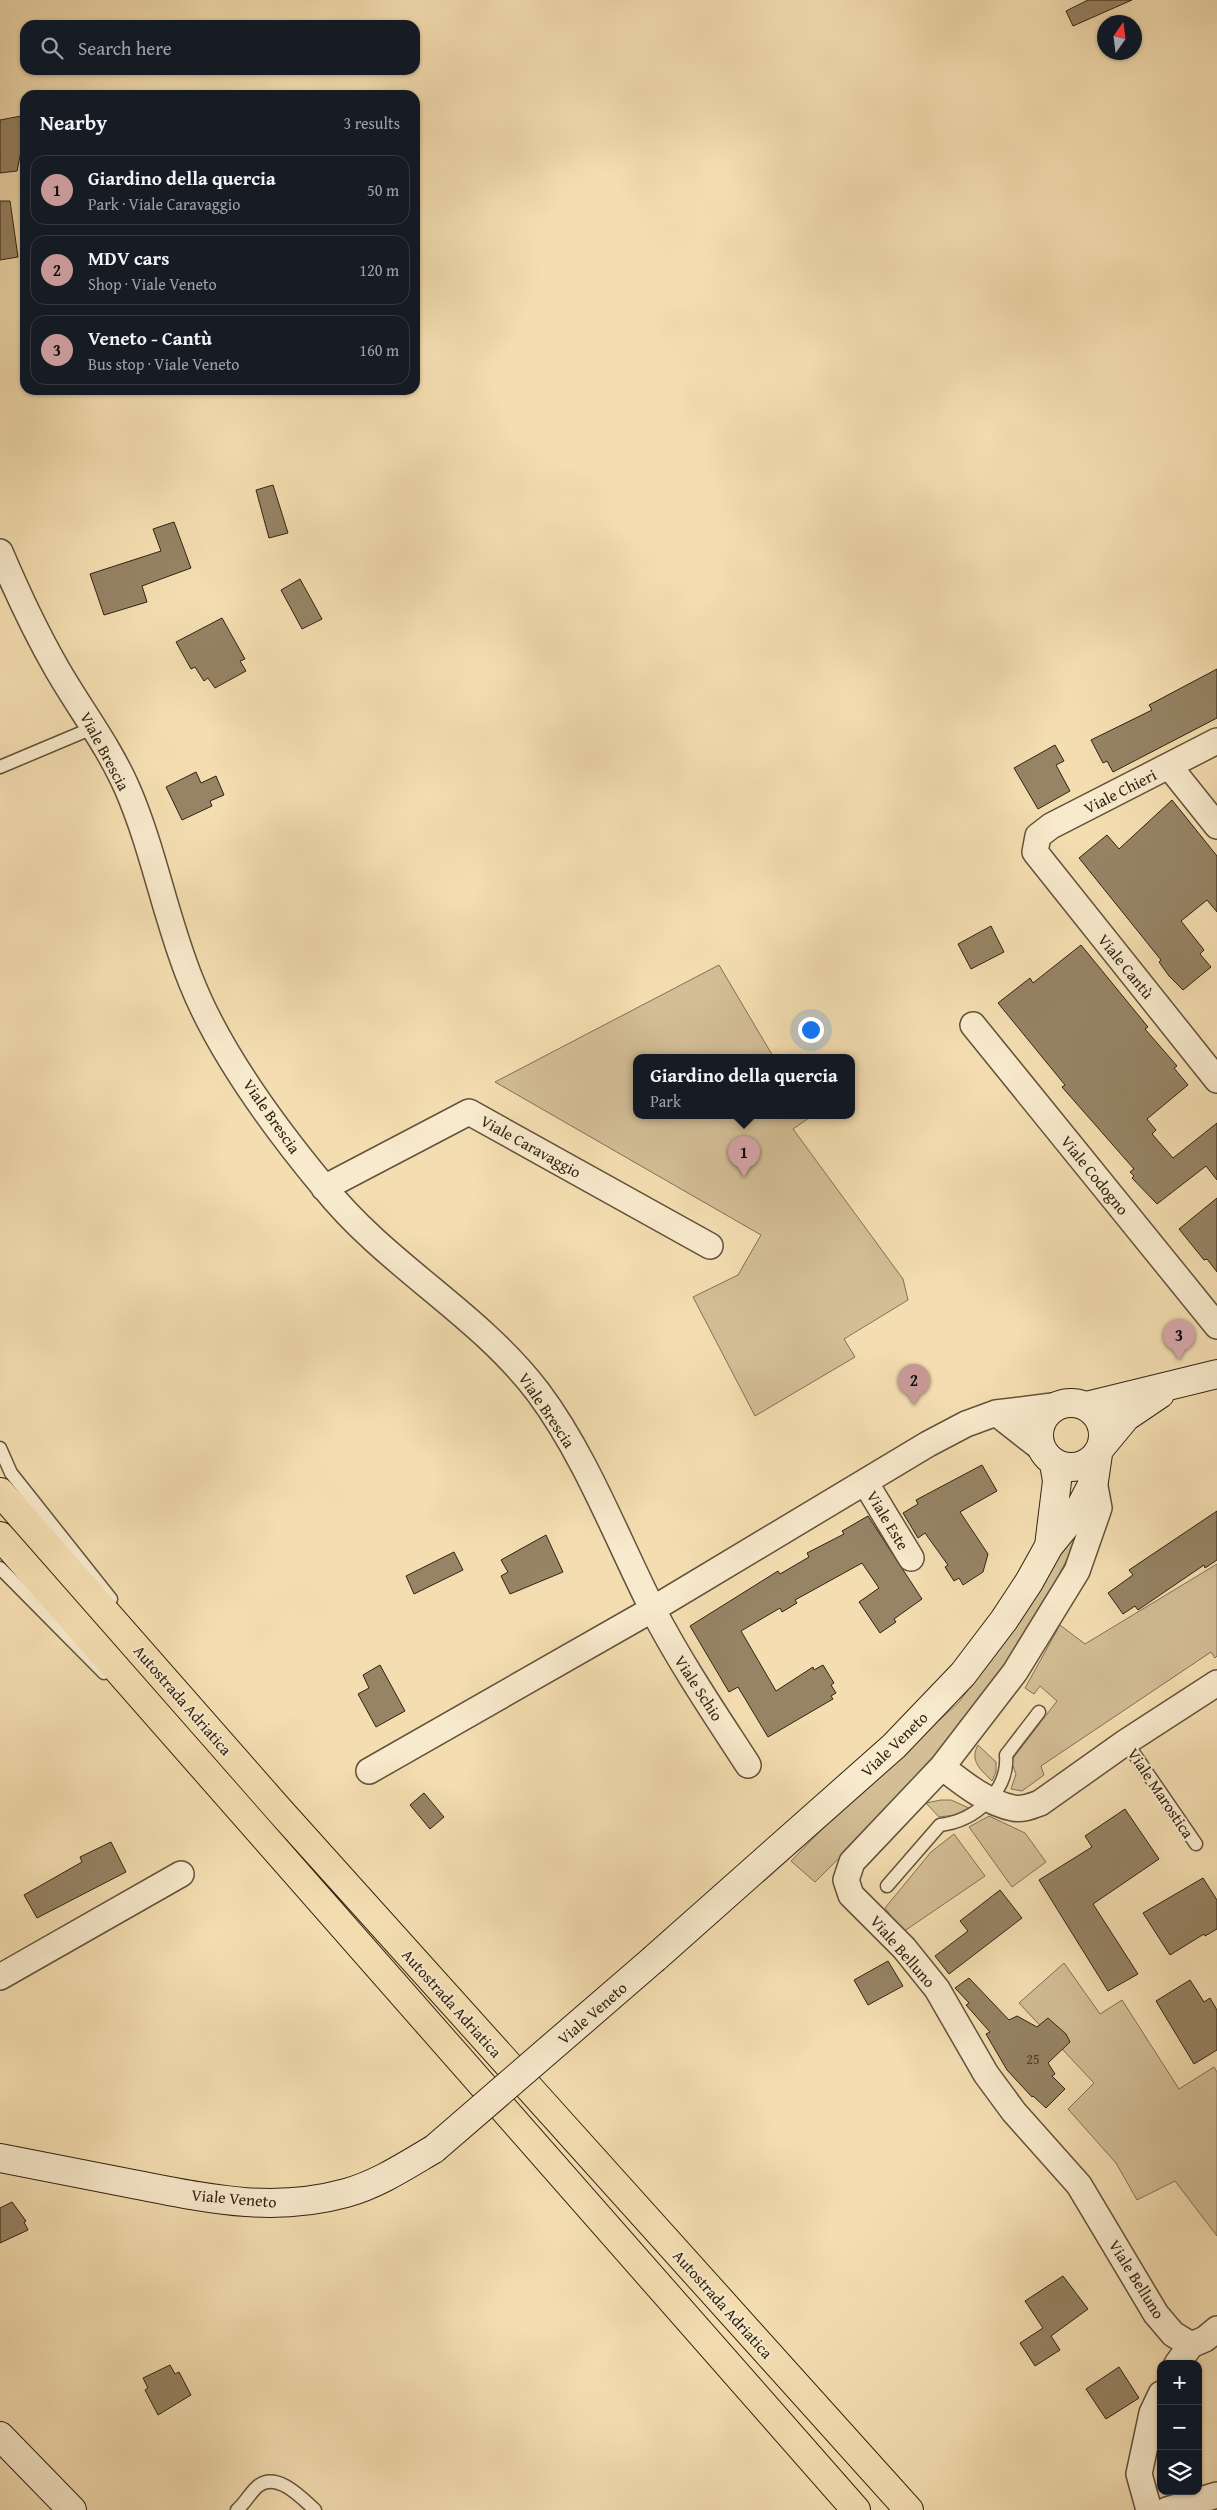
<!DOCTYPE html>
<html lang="en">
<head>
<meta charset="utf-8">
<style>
  :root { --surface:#171b24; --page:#242831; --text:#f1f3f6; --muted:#9ea1a6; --line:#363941; --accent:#c59692 }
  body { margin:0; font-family:"Gentium Book Plus",serif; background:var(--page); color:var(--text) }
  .controls { position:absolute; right:15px; bottom:15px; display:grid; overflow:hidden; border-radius:10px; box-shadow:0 1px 4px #0004 }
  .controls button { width:45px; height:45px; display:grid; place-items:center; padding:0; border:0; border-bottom:1px solid var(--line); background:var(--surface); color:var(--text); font:25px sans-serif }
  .compass { position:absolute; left:1097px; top:15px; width:45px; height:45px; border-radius:50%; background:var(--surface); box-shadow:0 1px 4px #0004; rotate:14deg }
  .you { position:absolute; left:810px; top:1029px; width:18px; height:18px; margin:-12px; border:4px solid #fff; border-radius:50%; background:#1a73e8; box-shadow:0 0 0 8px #1a73e833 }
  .badge { display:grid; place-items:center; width:32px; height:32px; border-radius:50%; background:var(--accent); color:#111; font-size:16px; font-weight:700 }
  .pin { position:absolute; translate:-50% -41px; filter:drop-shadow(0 1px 2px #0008) }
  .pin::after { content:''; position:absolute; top:26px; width:18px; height:15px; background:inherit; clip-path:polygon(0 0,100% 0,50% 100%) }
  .popup { position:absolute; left:633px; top:1054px; width:222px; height:65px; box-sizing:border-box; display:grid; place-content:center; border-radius:10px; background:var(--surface); filter:drop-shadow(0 1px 4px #0005); font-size:16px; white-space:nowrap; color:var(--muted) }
  .popup b { font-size:19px; color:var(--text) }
  .popup::after { content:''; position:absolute; left:50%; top:100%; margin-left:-10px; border:10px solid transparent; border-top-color:var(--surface) }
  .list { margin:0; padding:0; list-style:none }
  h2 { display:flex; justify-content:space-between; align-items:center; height:65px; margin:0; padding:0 20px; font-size:21px }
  h2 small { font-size:16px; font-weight:400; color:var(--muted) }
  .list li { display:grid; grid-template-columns:32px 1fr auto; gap:15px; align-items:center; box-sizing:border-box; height:70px; margin:0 10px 10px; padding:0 10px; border:1px solid var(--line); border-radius:15px }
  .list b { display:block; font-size:19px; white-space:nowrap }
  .list p { margin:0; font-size:16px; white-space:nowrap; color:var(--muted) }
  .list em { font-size:16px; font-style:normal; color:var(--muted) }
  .icon { flex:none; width:28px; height:28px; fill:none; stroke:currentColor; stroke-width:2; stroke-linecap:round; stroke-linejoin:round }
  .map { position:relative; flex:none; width:1217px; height:2510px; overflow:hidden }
  .search { position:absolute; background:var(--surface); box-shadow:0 1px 4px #0004; left:20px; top:20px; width:400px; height:55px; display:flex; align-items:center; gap:12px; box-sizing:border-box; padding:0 18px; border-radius:15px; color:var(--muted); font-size:19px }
  .panel { position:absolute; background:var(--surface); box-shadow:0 1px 4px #0004; left:20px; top:90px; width:400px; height:305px; border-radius:15px }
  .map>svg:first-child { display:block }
</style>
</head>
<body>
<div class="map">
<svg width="1217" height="2510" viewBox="0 0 1217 2510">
  <rect width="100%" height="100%" fill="#f4deb1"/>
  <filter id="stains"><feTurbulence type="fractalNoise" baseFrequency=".004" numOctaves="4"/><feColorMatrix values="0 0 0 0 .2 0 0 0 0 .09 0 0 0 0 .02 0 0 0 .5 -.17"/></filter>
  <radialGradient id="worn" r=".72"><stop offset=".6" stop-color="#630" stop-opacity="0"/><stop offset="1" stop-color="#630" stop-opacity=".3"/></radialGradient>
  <path fill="#d3be96" stroke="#827054" d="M719,965l55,93h-138v58h171l2,2 -16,11 110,150 5,21 -64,39 11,18 -100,59 -62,-119 45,-22 23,-40 -266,-153z
    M1075,1520l4,17 -63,118 -103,130 -98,97 -24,-21 38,-39 130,-120 32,-43z
    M1217,1564v92l-2,2 -4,-6 -170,114 3,9 -22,16 -11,-2 5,-15 -5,-13 46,-60 -17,-15 -6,8 -9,-6 35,-63 25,19z
    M978,1745l18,17v10l-4,9c-11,-11 -23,-20 -14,-36z
    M941,1800h10l18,8 -14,7 -16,2 -13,-14z
    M989,1816l36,17 21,29 -34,25 -43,-60z
    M954,1834l31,42 -82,56 -18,-24 46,-56z
    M1064,1963l36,51 22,-14 57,89 35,-22 3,5v164l-42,-55 -38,19 -21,-37 -48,-54 26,-26 -75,-80z"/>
  <path fill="#968465" stroke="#312312" d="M1088,0h44l-59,26 -7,-15z
    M21,116l3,21 -7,34 -17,2v-53z
    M0,201h10l8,56 -18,3z
    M273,485l15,48 -19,5 -13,-48z
    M174,522l17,46 -49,18 5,16 -43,13 -14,-41 71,-23 -8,-22z
    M300,579l22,40 -20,10 -21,-39z
    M222,618l23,41 -5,2 6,10 -31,17 -7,-10 -4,3 -9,-14 -4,2 -15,-27z
    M1217,669v49l-104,54 -6,-11 -4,2 -12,-23 61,-30 -3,-5z
    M1055,745l9,16 -8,4 14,26 -32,18 -24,-41z
    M196,772l5,11 15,-7 8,19 -14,6 2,5 -30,14 -16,-33z
    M1172,800l45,56v56l-10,-12 -26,21 23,29 -4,4 11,13 -28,23 -14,-14 -10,-14 2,-2 -82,-102 28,-23 12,14z
    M991,926l13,26 -33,17 -13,-25z
    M1081,945l67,82 -3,2 32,37 -3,2 14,17 -41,34 9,11 -4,4 21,24 44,-35v57l-11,-14 -49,38 -25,-26 2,-2 -4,-4 4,-3 -72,-82 3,-2 -67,-82 32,-25 3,5z
    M1217,1198v74l-10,-13 -3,1 -25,-31z
    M982,1465l15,26 -37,21 28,42 -5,18 -20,13 -4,-7 -5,3 -9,-14 3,-2 -23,-32 -7,5 -15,-25 15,-9 -2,-4z
    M1217,1511v49l-12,8 -1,-3 -66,45 -3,-4 -12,8 -15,-21 25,-18 -4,-5z
    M868,1516l54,83 -28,20 2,3 -16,11 -21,-31 20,-14 -17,-25 -67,37 2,3 -15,9 -2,-4 -39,23 35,60 37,-24 1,3 9,-5 11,18 -3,2 5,8 -5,3 2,3 -65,38 -30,-50 -9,5 -39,-66 88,-55 2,3 29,-17 -2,-4 37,-19 -2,-3z
    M546,1535l17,37 -53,22 -9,-18 7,-4 -7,-12z
    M454,1552l9,18 -49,24 -8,-18z
    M380,1665l25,46 -29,16 -18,-33 11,-6 -6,-13z
    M424,1793l20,24 -14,12 -20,-24z
    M1125,1809l34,50 -66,45 45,70 -30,17 -69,-111 53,-33 -7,-11z
    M111,1842l15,30 -89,46 -13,-23 58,-33 -2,-5z
    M1203,1878l14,22v29l-12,7 -1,-2 -34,21 -27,-42z
    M1000,1890l22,28 -73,56 -14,-18 33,-25 -8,-10z
    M888,1961l15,25 -35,19 -14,-25z
    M969,1978l40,42 8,-4 20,11 11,-9 18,16 4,8 -22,21 7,11 -3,2 13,13 -19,19 -13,-12 -1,1 -25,-27 -21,-36 4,-2 -24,-27 3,-2 -14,-15z
    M1190,1980l14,22 6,-4 7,12v40l-23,14 -38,-63z
    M12,2202l14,19 -2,1 4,8 -28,13v-35z
    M1063,2276l25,33 -37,27 9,14 -25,16 -15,-23 23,-15 -18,-27z
    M170,2365l5,9 4,-2 12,23 -33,20 -13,-25 3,-2 -5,-10z
    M1119,2367l20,31 -33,21 -20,-30z"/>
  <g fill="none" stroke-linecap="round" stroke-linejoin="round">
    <g stroke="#62523a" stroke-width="15">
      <path id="lane" d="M0,767l95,-40
        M0,1448l11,25 100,126
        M0,1568l104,105
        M1126,1742l70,102
        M887,1886l53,-61c35,-4 69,-34 66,-70l33,-43
        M237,2510c8,-7 13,-17 21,-24 19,-15 44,12 57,24"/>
    </g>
    <g stroke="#62523a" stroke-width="28">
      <path id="street" d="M0,552c17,40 35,79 57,117 23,40 51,76 70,119 27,62 38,129 64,193 28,71 84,147 133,206 62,78 154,126 214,205 48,64 79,147 115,218 28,54 62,104 95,155
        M1217,741l-166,85 -13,10 -3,16 182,228
        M1169,766l48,60
        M973,1025l244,301
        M324,1188l145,-76 241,134
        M1042,1449l-46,-36 64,-8
        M1094,1481l5,27 -22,63 -62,101 -73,95 -90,95 -6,18 5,15 53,53 33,41 49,85 28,38 65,73 77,129 17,20 18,11 14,-6 12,-10
        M865,1482l46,76
        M942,1767c21,16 45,36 71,41 9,2 19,-2 27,-5l86,-61 91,-59
        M369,1771l284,-162 275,-165 38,-20 30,-11
        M0,1977l181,-103
        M1177,2364l14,-19
        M1149,2510l-10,-36 13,-61 9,-19
        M1167,2510l50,-15"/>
    </g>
    <g stroke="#312312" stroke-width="30">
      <path id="secondary" d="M1039 1435a32 32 0 1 1 64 0a32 32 0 1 1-64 0Z
        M1086,1406l131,-32
        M1102,1446l24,-29 34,-23
        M1049,1546l8,-65 -3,-18
        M655,1958l239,-212 69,-72 41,-54 25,-38 20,-36 31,-38 14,-27 4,-27
        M0,2158c46,9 92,18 138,27 72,14 135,28 208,8 32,-9 59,-27 88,-44
        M0,2436l72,74"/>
    </g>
    <g stroke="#312312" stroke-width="30">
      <path id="highway" d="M0,1492l281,320 628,698
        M0,1536l856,974"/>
    </g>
    <use href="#lane" stroke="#f8eacc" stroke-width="12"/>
    <use href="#street" stroke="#f8eacc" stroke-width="25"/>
    <use href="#secondary" stroke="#f8eacc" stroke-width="28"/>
    <use href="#highway" stroke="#f4deb1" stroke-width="28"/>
    <g stroke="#312312" stroke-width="30" stroke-linecap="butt">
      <path id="secondary-bridge" d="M434,2149l221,-191"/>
    </g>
    <use href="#secondary-bridge" stroke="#f8eacc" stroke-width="28"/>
  </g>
  <g text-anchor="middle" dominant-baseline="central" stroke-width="4" stroke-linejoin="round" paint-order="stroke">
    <g font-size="14" fill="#4a3b27">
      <text x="1033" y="2059">25</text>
    </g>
    <g font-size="16" fill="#312312" stroke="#f8eacc">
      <text transform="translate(105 751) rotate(62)">Viale Brescia</text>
      <text transform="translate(1120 791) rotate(-27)">Viale Chieri</text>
      <text transform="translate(1126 966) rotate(51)">Viale Cantù</text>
      <text transform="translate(272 1116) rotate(55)">Viale Brescia</text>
      <text transform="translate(531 1146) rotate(29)">Viale Caravaggio</text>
      <text transform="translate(1095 1175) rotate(51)">Viale Codogno</text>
      <text transform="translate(547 1410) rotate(56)">Viale Brescia</text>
      <text transform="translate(888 1520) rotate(59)">Viale Este</text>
      <text transform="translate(699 1688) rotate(57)">Viale Schio</text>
      <text transform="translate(183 1700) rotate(49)">Autostrada Adriatica</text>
      <text transform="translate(894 1744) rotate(-44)">Viale Veneto</text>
      <text transform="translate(1161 1793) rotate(56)">Viale Marostica</text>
      <text transform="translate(903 1951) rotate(49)">Viale Belluno</text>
      <text transform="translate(452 2003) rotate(48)">Autostrada Adriatica</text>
      <text transform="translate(592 2013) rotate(-41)">Viale Veneto</text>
      <text transform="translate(234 2198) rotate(5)">Viale Veneto</text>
      <text transform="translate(1137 2279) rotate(58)">Viale Belluno</text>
      <text transform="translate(723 2304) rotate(48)">Autostrada Adriatica</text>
    </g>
  </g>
  <rect width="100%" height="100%" filter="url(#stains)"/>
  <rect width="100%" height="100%" fill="url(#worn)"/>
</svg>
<div class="controls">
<button>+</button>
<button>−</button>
<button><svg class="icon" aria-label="layers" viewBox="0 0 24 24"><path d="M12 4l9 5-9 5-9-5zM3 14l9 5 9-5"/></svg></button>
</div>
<svg class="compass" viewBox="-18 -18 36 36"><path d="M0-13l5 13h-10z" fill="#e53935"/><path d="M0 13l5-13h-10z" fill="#9ea1a6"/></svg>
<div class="you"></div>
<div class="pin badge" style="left:744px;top:1177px">1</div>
<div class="popup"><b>Giardino della quercia</b>Park</div>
<div class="pin badge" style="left:914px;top:1405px">2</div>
<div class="pin badge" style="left:1179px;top:1360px">3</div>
<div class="search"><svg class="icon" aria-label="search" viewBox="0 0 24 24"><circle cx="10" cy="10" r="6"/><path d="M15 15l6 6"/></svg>Search here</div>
<section class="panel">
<h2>Nearby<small>3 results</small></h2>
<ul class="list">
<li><span class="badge">1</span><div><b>Giardino della quercia</b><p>Park · Viale Caravaggio</p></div><em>50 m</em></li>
<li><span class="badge">2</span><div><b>MDV cars</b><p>Shop · Viale Veneto</p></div><em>120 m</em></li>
<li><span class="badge">3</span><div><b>Veneto - Cantù</b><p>Bus stop · Viale Veneto</p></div><em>160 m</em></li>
</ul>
</section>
</div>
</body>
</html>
